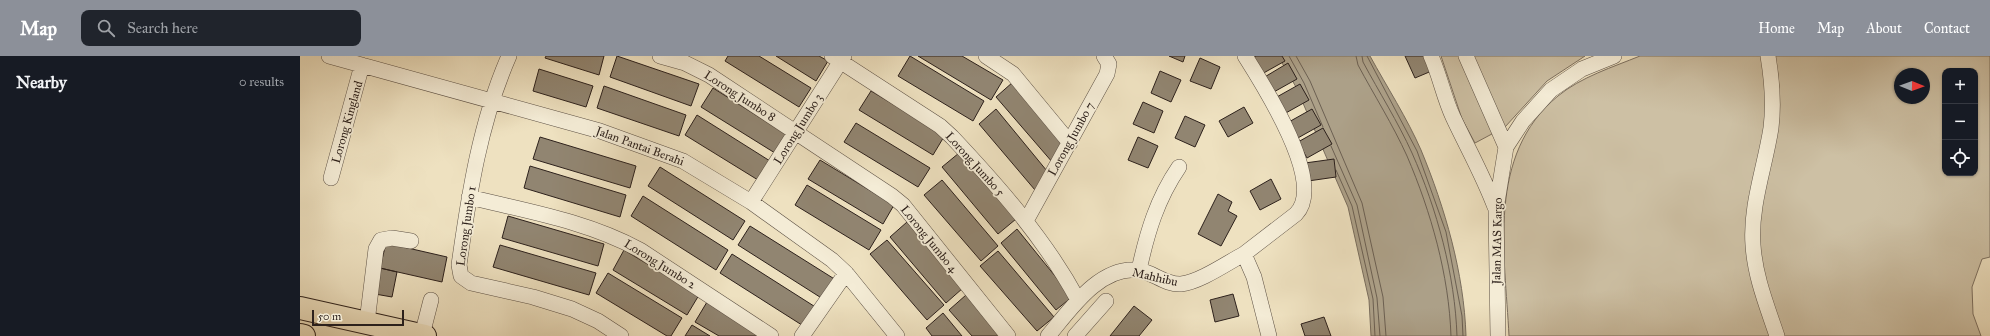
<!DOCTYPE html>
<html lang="en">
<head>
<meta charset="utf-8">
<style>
  :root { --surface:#171b24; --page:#20242c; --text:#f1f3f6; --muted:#9ea1a6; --line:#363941; --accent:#8c9099 }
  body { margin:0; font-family:"IM FELL Great Primer",serif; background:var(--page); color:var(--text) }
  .controls { position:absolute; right:12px; top:12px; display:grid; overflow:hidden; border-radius:8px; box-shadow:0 1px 3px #0004 }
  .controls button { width:36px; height:36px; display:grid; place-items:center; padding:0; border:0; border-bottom:1px solid var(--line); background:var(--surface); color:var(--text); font:20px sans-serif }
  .compass { position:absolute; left:1594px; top:12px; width:36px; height:36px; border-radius:50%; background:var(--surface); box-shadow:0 1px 3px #0004; rotate:91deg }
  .scale { position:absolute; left:12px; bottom:10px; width:92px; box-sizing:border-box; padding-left:4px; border:2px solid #2d211c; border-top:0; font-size:11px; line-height:14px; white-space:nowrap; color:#2d211c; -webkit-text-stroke:3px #f4ecd6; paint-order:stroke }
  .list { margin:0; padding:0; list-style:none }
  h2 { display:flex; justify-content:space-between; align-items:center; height:52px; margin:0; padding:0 16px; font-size:17px }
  h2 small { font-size:13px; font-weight:400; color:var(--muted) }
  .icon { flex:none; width:22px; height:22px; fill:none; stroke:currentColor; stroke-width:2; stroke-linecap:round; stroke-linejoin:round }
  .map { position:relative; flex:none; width:1690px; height:280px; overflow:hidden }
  header { display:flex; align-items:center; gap:24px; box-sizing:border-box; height:56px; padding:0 20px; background:var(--accent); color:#fff }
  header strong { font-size:19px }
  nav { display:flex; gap:22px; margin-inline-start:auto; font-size:14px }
  .search { width:280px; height:36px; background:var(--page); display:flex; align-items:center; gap:10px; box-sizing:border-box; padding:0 14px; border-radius:8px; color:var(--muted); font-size:15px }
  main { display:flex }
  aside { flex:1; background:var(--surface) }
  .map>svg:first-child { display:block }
</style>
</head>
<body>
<header>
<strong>Map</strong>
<div class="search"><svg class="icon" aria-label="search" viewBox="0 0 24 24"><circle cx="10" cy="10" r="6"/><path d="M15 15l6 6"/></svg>Search here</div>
<nav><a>Home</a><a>Map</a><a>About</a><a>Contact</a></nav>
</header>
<main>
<aside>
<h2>Nearby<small>0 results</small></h2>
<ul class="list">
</ul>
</aside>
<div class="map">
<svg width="1690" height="280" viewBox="0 0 1690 280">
  <rect width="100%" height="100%" fill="#eee1c0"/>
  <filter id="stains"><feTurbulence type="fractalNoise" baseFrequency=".005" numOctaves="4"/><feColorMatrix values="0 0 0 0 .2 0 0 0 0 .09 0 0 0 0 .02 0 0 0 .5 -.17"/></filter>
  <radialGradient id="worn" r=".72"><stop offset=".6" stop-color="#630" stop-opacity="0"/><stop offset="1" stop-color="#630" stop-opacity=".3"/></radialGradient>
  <path fill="#cdc0a4" stroke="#7d7060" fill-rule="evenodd" d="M1141,0h144l-38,25 -42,46 -30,16 -13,-24z
    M1340,0h350v201l-8,2 -10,28 1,27 8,22h-472c-4,-82 -23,-181 49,-240 23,-19 55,-29 82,-40zM1645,15h30v102h-30zM1600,18h24v24h-24z"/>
  <path fill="#aca088" stroke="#796d5d" d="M978,0h92c17,31 37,62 51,94 24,58 43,123 45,186h-95l-2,-36 -21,-93 -52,-120z"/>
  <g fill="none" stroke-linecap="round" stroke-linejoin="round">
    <path stroke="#6c6052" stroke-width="1" d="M989,0l15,27 19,44
      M996,0l14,25 52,122 21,94 3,39
      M1056,0l2,9c16,30 35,60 49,91 24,56 42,119 44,180
      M1062,0l1,6c16,30 35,60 49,91 25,56 43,122 45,183
      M1067,0l50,95 29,81 16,84 1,20
      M1031,90l26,59 20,93 3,38
      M1036,114l16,36 21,93 2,37"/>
  </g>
  <path fill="#918571" stroke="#2d211c" d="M246,0h58l-5,19 -54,-17z
    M317,0l82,28 -8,22 -81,-29z
    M428,0h31l52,32 -12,19 -74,-46z
    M476,0h43l9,5 -12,20z
    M610,0l74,45 -11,20 -75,-45z
    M618,0h44l41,24 -12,20z
    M869,0h16l-2,6z
    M956,0h26l3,5 -25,14 -9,-16z
    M1105,0h23l6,14 -19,8z
    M900,2l20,9 -9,22 -21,-8z
    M988,7l9,16 -25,14 -9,-15z
    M239,13l54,17 -7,21 -53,-16z
    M860,15l21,9 -10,22 -20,-9z
    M713,26l50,62 -10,19 -57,-66z
    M1000,28l9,16 -25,14 -9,-16z
    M304,30l82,29 -7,21 -82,-28z
    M413,32l73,46 -11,19 -74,-46z
    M571,35l74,44 -12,20 -74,-45z
    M843,46l20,9 -9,22 -21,-9z
    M944,51l9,16 -25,14 -9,-16z
    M696,53l51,62 -12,19 -56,-66z
    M1012,53l9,16 -25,14 -9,-16z
    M397,59l73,46 -12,19 -73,-45z
    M885,60l20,9 -10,22 -20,-9z
    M556,67l74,45 -12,19 -74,-45z
    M1023,72l9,16 -25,14 -9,-16z
    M240,81l96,29 -6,22 -97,-29z
    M838,81l20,9 -10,22 -20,-8z
    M659,97l57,66 -18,15 -56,-67z
    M1034,103l2,18 -28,4 -3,-18z
    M520,104l74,45 -11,19 -75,-45z
    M230,110l96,29 -6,22 -96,-29z
    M360,111l85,54 -12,19 -85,-54z
    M971,123l10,20 -21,11 -10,-19z
    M642,124l56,66 -17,15 -57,-66z
    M507,129l74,45 -12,20 -74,-45z
    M918,138l14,8 -4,9 9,5 -16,30 -23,-12z
    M343,140l85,54 -12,20 -85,-54z
    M208,160l96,28 -6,22 -96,-28z
    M607,166l56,66 -17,15 -56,-66z
    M450,170l86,54 -13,19 -85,-54z
    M717,173l55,68 -16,13 -55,-67z
    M587,184l57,65 -17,15 -57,-66z
    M86,187l61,14 -5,25 -62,-14z
    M200,189l96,28 -7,22 -96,-28z
    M324,194l75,45 -12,20 -74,-45z
    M698,195l56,66 -17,14 -57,-65z
    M432,198l85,54 -12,19 -85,-54z
    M80,212l17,4 -5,25 -17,-3z
    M308,217l74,45 -11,18h-4l-71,-43z
    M933,238l6,22 -24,6 -5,-22z
    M666,239l35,41h-29l-23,-26z
    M407,246l56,34h-44l-24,-14z
    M834,250l18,14 -13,16h-29z
    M643,257l19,23h-30l-6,-8z
    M1024,261l7,19h-26l-4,-12z
    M392,269l18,11h-25z"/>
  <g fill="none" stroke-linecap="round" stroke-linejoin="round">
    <g stroke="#5d5145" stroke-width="16">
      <path id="minor" d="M29,0l271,75 83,30 68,41 81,58 14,13 51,63
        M209,0c-29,66 -40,138 -50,209l2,11 10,7 62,14 39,12 26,12 23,15
        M360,0l25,7 24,12 183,121 11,9 105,131
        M532,0l108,70 12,11c47,50 93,102 126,163
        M686,0l27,18 57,69
        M1131,0c9,20 13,42 22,61 14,30 30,58 42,90
        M1166,0l40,91
        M1468,0c4,24 6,48 3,72 -6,39 -21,78 -18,117 2,32 14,61 24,91
        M31,122l31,-113
        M169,141c57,14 118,24 171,53l131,86
        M451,146l93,-146
        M726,165l81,-147 2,-10 -5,-8
        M944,198l52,-40c30,-31 -32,-128 -51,-158
        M839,214c8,-37 18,-71 40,-103
        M67,266l9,-73 5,-9 11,-2 19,3
        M122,279l9,-35
        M502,280l44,-63
        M748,280c22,-26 51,-70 90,-66 15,2 27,15 43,14 19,-2 46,-21 63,-30l10,23 15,59
        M775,280l31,-35
        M1198,280l-2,-127 10,-62 17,-26 28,-31 31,-21 32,-13"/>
    </g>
    <g stroke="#2d211c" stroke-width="24">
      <path id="highway" d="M0,252l125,28
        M0,279l4,1"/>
    </g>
    <use href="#minor" stroke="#f4ecd6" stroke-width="15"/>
    <use href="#highway" stroke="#eee1c0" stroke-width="22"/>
  </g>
  <g text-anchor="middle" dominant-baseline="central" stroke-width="3.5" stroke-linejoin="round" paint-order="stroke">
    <g font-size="12" fill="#2d211c" stroke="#f4ecd6">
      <text transform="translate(440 40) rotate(33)">Lorong Jumbo 8</text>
      <text transform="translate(47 66) rotate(-74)">Lorong Kingland</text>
      <text transform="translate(498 73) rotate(-58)">Lorong Jumbo 3</text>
      <text transform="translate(771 83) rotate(-61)">Lorong Jumbo 7</text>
      <text transform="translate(340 90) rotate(20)">Jalan Pantai Berahi</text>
      <text transform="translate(675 108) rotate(48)">Lorong Jumbo 5</text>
      <text transform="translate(166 170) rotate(-82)">Lorong Jumbo 1</text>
      <text transform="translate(629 183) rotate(51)">Lorong Jumbo 4</text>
      <text transform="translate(1197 185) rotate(-89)">Jalan MAS Kargo</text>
      <text transform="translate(360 208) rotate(32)">Lorong Jumbo 2</text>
      <text transform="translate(855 221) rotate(13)">Mahhibu</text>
    </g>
  </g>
  <rect width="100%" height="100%" filter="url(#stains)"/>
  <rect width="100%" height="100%" fill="url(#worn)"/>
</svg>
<div class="controls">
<button>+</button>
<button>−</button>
<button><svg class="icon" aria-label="locate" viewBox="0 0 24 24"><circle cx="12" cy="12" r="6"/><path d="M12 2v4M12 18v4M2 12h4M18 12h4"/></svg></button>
</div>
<svg class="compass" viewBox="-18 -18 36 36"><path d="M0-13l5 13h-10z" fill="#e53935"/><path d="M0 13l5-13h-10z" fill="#9ea1a6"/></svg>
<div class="scale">50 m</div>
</div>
</main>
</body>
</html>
